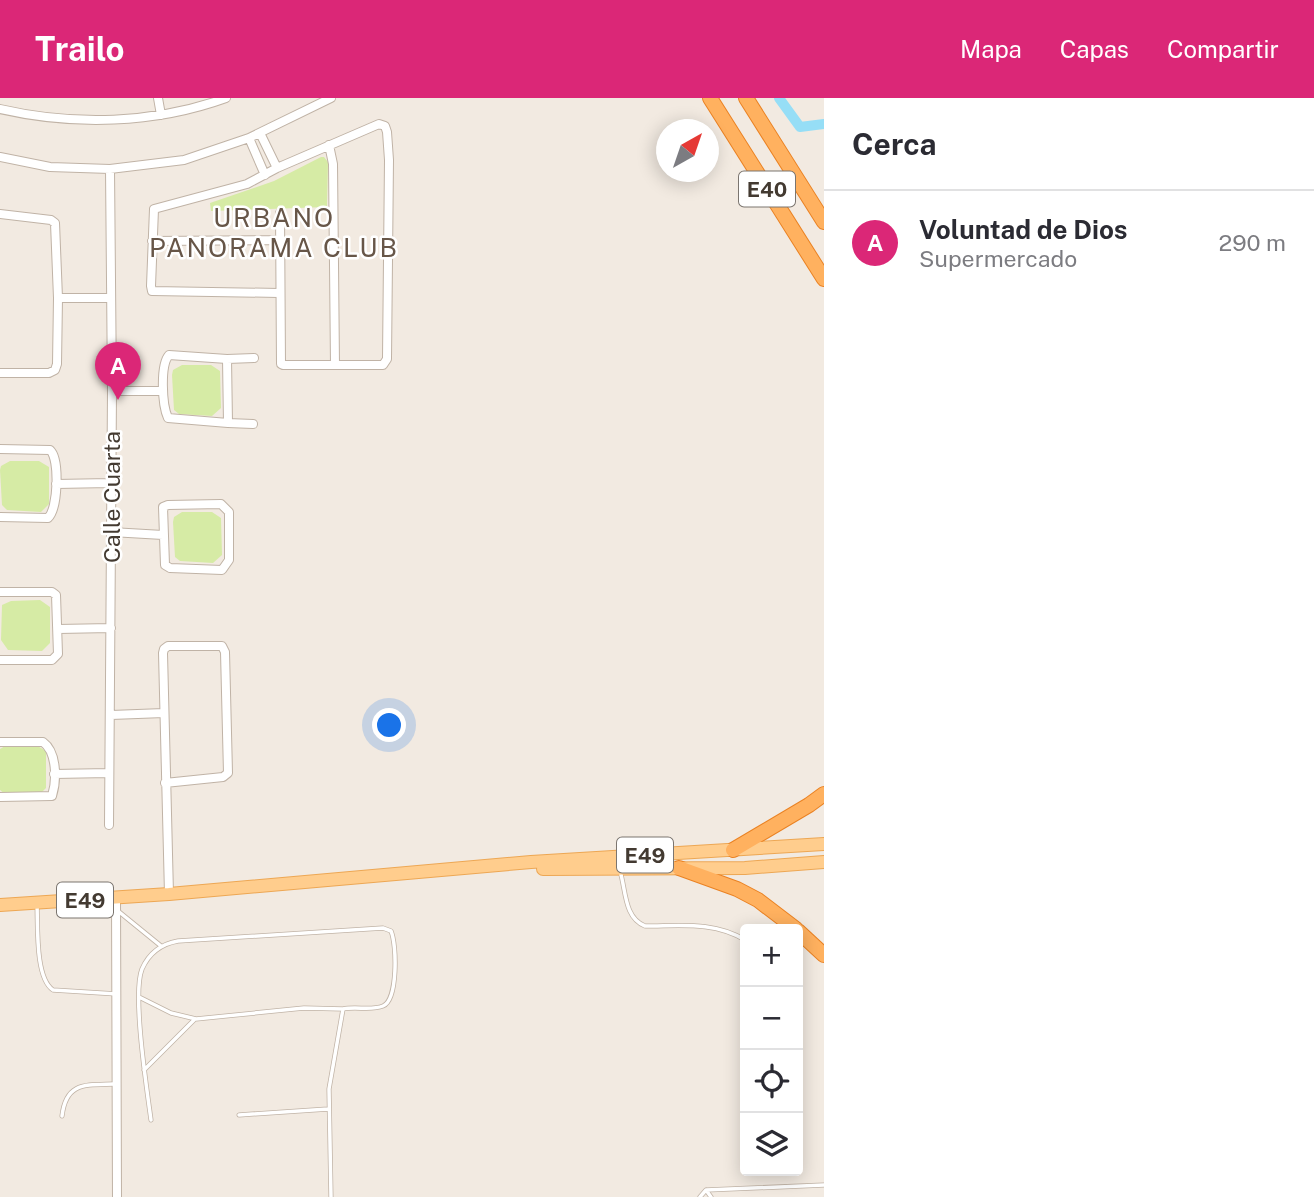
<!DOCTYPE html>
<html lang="es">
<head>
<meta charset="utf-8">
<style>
  :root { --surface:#fff; --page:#f7f7f7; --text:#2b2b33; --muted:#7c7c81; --line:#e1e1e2; --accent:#db2777 }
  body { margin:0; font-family:"Public Sans",sans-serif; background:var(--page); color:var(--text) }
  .controls { position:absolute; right:21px; bottom:21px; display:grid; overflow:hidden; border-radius:7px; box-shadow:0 4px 18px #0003 }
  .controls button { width:63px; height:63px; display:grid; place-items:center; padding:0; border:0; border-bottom:2px solid var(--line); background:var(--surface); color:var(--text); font:35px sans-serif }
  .compass { position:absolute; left:656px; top:21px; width:63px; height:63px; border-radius:50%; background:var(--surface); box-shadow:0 4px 18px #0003; rotate:40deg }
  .you { position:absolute; left:390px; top:628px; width:24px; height:24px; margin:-18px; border:5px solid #fff; border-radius:50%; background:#1a73e8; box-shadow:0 0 0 10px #1a73e833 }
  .badge { display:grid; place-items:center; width:46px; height:46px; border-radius:50%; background:var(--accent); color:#fff; font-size:23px; font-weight:700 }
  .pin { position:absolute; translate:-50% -58px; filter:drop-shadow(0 2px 4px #0008) }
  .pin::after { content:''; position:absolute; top:37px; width:24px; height:21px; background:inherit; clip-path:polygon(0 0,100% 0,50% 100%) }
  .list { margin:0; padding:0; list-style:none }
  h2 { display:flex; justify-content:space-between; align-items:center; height:91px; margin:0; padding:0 28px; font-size:30px }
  h2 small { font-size:23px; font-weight:400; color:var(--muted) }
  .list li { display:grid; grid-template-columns:46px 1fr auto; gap:21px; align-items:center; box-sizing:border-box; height:105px; padding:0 28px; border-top:2px solid var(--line) }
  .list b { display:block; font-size:26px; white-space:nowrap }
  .list p { margin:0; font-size:23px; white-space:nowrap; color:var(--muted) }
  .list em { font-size:23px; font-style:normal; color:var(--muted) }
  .icon { flex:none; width:38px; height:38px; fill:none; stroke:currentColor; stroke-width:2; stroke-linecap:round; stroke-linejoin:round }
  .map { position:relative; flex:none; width:824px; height:1099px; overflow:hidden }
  header { display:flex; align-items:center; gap:42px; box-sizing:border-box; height:98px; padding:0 35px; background:var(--accent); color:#fff }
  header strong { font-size:33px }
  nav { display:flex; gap:38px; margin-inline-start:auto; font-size:24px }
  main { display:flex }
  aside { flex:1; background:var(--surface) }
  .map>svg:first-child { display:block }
</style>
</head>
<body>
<header>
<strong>Trailo</strong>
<nav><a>Mapa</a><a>Capas</a><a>Compartir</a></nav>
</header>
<main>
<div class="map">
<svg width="824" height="1099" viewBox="0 0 824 1099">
  <rect width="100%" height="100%" fill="#f2eae1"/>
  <path fill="#d6eba5" d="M321,59h3l4,5 -1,45 -116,4 -1,-8 64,-22z
    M182,267h29l9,6 1,37 -9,8 -33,-2 -5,-4 -2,-35 1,-5z
    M10,363h29l10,6v37l-8,8 -34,-2 -5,-5 -2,-35 1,-4z
    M182,414h30l9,6 1,37 -9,8 -33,-2 -5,-4 -2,-35 1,-5z
    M40,502l10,7v36l-8,8 -34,-1 -7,-10 1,-35 9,-4z
    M7,647h29l10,6v37l-8,8 -33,-2 -5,-4v-41z"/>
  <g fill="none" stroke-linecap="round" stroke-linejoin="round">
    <path stroke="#96def6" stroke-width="10" d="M779,0l21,29 24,-3"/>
    <g stroke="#c0b3a6" stroke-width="5">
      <path id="lane" d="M620,773c6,19 4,47 25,55 35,0 69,-5 100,14
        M37,807c1,21 -2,73 16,85l64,4
        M118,813l43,35
        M139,899l32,16 25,6 108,-11 39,1
        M144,972l51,-51
        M239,1017l89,-6
        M62,1018c4,-34 23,-31 52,-32
        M151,1022c-4,-30 -19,-126 -9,-151 7,-16 19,-25 36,-28l205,-13 8,3c6,14 7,69 -8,75 -12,5 -27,0 -40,3l-14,80 2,108
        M706,1092l5,7
        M700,1099l6,-7 118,-5"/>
    </g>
    <g stroke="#c0b3a6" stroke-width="10">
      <path id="street" d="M158,0l3,17
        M0,11c74,17 154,15 226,-11
        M260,35l17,35
        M249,40l16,37
        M329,47l4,19 2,201
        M0,59l50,10 60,2 74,-9 65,-22 82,-40
        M0,116l51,6 4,3 3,75 -1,66 -2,6 -6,3h-49
        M152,143l128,-1
        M279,195l-127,-2 -1,-5 3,-77 93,-25 30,-16 102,-44 6,2 2,6 2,28 -2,199 -4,6h-100l-2,-1 -1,-151
        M58,200h52
        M169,257l58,4 1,64 -60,-5c-6,-13 -8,-53 1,-63z
        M227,261l27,-1
        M112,293h51
        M228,325l25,1
        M0,351l50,1c10,9 8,59 -2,68l-48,-1
        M56,386l54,-1
        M221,406l8,8v48l-7,10 -52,-2 -5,-3 -2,-58 5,-2z
        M111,434l52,3
        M0,494h52l4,3 2,59 -6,6h-52
        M58,531l53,-1
        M111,617l53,-2
        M0,644h43c14,10 14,38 9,54l-52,1
        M54,676l55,-1
        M165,685l58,-6 5,-4 -3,-121 -3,-6h-54l-4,3 -1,4 6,241
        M109,727l3,-434 -2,-222
        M116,800l1,299"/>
    </g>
    <g stroke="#eda754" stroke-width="14">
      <path id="primary" d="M543,771l202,-1 79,-6
        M0,807l169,-11 362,-32 293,-18"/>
    </g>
    <g stroke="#ea8223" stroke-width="16">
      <path id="highway" d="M710,0l114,181
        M746,0l78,124
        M733,752l76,-45 15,-11
        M679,770l58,21 21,11 38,29
        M798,833l26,24"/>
    </g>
    <use href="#lane" stroke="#fff" stroke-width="3.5"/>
    <use href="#street" stroke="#fff" stroke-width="8"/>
    <use href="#primary" stroke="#ffcd8d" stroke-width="12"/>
    <use href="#highway" stroke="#ffb15f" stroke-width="14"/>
  </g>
  <g text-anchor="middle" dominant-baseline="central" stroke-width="5" stroke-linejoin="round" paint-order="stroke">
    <g fill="#fff" stroke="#7b756f" stroke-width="2">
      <rect x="739" y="73.5" width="56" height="35" rx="5"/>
      <rect x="617" y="739.5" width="56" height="35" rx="5"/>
      <rect x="57" y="784.5" width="56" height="35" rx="5"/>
    </g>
    <g font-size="21" font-weight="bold" fill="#433a31">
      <text x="767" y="91">E40</text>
      <text x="645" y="757">E49</text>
      <text x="85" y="802">E49</text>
    </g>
    <g font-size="23" fill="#433a31" stroke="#fff">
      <text transform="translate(111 399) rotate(-90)">Calle Cuarta</text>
    </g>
    <g font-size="26" letter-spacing="2" fill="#675648" stroke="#fff">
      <text x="274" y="119">URBANO<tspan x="274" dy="30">PANORAMA CLUB</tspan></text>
    </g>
  </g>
</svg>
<div class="controls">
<button>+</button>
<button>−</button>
<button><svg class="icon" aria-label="locate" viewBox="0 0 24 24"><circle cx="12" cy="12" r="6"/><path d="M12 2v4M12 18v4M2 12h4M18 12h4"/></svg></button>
<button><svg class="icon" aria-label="layers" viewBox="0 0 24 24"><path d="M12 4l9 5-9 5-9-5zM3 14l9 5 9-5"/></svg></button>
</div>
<svg class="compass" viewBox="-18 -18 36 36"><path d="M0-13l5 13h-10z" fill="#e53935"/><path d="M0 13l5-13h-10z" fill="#7c7c81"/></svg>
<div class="you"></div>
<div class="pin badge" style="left:118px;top:302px">A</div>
</div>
<aside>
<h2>Cerca<small></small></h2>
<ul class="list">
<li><span class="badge">A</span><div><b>Voluntad de Dios</b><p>Supermercado</p></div><em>290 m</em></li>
</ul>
</aside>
</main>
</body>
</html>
